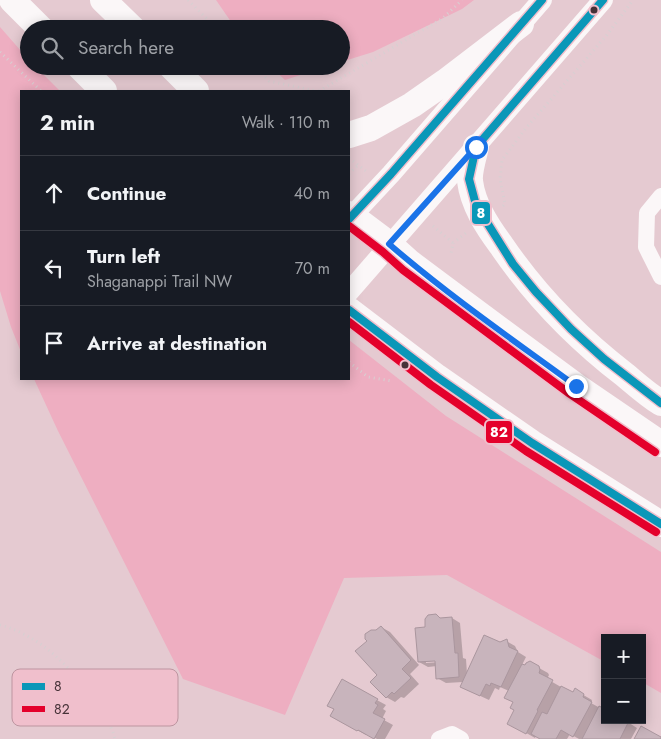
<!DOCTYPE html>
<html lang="en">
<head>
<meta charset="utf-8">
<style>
  :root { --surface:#171b24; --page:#20242c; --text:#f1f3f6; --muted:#9ea1a6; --line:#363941 }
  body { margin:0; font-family:Jost,sans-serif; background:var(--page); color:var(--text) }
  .controls { position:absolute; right:15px; bottom:15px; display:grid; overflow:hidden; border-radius:0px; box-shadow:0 2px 12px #0003 }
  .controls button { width:45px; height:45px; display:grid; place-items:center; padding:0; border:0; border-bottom:1px solid var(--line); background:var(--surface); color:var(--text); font:25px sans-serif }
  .stop { position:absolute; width:15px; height:15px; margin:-11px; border:4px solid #1a73e8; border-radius:50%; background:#fff }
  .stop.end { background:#1a73e8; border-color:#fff; box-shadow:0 1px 5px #0008 }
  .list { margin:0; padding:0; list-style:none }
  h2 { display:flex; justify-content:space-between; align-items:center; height:65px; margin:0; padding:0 20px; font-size:21px }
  h2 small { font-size:16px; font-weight:400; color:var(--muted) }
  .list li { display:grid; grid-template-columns:32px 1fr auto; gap:15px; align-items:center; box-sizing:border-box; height:75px; padding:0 20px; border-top:1px solid var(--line) }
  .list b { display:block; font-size:19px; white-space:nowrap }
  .list p { margin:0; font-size:16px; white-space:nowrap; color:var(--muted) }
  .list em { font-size:16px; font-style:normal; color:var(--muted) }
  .icon { flex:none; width:28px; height:28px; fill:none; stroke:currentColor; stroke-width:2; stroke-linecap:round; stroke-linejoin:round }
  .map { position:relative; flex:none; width:661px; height:739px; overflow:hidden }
  .search { position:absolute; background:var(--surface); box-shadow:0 2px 12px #0003; left:20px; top:20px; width:330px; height:55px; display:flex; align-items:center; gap:12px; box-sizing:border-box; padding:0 18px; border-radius:28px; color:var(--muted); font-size:19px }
  .panel { position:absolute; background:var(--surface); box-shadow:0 2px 12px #0003; left:20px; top:90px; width:330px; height:290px; border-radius:0px }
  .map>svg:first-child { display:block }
</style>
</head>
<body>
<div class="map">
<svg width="661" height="739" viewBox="0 0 661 739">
  <rect width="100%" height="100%" fill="#e5cad1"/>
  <path fill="#eeaec1" d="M216,0h258l-12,9 -89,43 -32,10v-33h-105z
    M0,27l29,33v6h6l25,25h-39v261l-10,-25 -11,-36z
    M270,66h58l-43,14z
    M349,340l97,76 215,136v141l-19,-11v-44h-37v24l-158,-87 -103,3 -59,137 -102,-36 -125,-248 -24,-52h315z"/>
  <path fill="#0003" fill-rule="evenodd" d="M436,615l6,4 10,-1 8,5 3,35 3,1 1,15 33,-30 6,-3 9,5 3,6 8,5 -4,8 4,1 4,-3 18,10 1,2 -2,4 14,8 12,6 2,-3 17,10 -1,3 9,5 5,12 21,1 11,7 -6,11h-52l-9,-5 -3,5h-25l-6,-3 -1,2 -26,-15 7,-13 -2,-8 -5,-11 -9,-4 -1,3 -4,-2 -6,12 -28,-13 2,-5 -17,1 -9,-5v-12l-9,1 -9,-5 8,-34zM441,659v3l-15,1v-3z
    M381,627l9,5 29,33 -9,9 9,10 -15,14 -3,-1 -6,5 -9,-5 -7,-22 -3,-43z
    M342,681l44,24 -3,4 3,2 -4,8 11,6 -8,14h-8l-10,-5 -1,1 -34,-19z"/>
  <path fill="#c8b4bc" stroke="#aa969e" d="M436,614l4,4 12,-1 3,36h3l1,24 -23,2 -1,-18 -17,1 -3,-34 10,-1v-8l3,-4z
    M381,626l30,34 -9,9 9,9 -17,16 -2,-2 -6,6 -16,-16 7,-7 -22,-24 12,-10 -2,-2v-5l6,-4h5z
    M484,635l16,7 7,-3 2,8 9,4 -17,36 -10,-4 -1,3 -4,-2 -6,12 -20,-9z
    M530,661l9,5 1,4 -1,3 14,7 -16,30 1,1 -12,23 -19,-10 7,-14 -4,-2 3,-6 -9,-4 18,-34 3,1 1,-2z
    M342,679l36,20 -3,4 3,2 -5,8 12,6 -11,20 -16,-9 -1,1 -27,-15 4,-7 -7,-3z
    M561,686l12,6 2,-4 9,6 -1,3 9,5 -19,35 -12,-7 -5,9h-16l-9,-5 11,-22 5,2z
    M599,706l6,3v11h22l2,1 -9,18h-38z
    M641,726l20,11v2h-27z"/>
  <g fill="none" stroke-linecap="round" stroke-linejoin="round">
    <path stroke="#d7d0d2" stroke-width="3" stroke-dasharray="1 4" stroke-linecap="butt" d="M188,0l29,29
      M0,52l41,39
      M255,66l14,15 47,10
      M319,91l124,-73 19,-18
      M349,158l17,13
      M349,174l9,-9
      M503,206l2,-2 -5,-25 2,-19 24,-32 80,-92 27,-36
      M433,226l20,17 -2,11
      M453,243l13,-10
      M349,362l19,15 24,4
      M0,625c42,11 74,45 97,80 7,10 15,21 18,34"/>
    <path stroke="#fbf7f8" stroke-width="16" d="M661,196l-14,17 -1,34 15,30
      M439,739l13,-5 9,5"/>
    <path stroke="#fbf7f8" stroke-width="20" d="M349,219l42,-45 151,-174
      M349,292l254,-292"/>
    <path stroke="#fbf7f8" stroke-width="26" d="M12,0l29,29
      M103,0l30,29
      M79,66l25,25
      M171,66l25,25
      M349,135l22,-7 41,-23 33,-23 76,-58
      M476,147c-2,9 -7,24 -6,34 3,24 17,45 31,64 34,50 76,93 124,130 12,10 23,20 36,28
      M349,214l40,30 20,18 36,27 131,97 85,58
      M349,310l88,67 95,66 129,81"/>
    <g stroke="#f0bfcc" stroke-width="11">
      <path id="bus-1" d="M603,0l-127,147 -7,32 7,26 37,59 23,28 35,37 33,30 57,44
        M349,219l42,-45 151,-174
        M349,310l88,67 95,66 129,81"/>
    </g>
    <g stroke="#f0bfcc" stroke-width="11">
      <path id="bus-2" d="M349,226l34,26 20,18 167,124 85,58
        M349,322l82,63 95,66 130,81"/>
    </g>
    <use href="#bus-1" stroke="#0a97b8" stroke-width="8"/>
    <use href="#bus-2" stroke="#e4002b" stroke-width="8"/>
  </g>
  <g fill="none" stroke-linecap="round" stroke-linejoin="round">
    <path stroke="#1a73e8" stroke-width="6" d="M476,147l-87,97c59,51 124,96 187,142"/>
  </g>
  <g fill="#463238" stroke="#f0bfcc" stroke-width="2">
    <circle cx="594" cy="10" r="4.5"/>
    <circle cx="405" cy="365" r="4.5"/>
  </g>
  <rect x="12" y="669" width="166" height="57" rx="8" fill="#f0bfcc" stroke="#bd95a0" stroke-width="1"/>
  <rect x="22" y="683" width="23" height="7" fill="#0a97b8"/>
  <rect x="22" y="706" width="23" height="6" fill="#e4002b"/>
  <g font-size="14" fill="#463238">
    <text x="54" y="691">8</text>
    <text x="54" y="714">82</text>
  </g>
  <g stroke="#f0bfcc" stroke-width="2">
    <rect x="471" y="201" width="20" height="24" rx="5" fill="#0a97b8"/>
    <rect x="485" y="420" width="28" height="24" rx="5" fill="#e4002b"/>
  </g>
  <g font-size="14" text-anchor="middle" font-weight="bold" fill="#fff">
    <text x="481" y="218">8</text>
    <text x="499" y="437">82</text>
  </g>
</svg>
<div class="controls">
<button>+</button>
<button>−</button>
</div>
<div class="stop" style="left:476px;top:147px"></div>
<div class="stop end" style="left:576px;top:386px"></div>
<div class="search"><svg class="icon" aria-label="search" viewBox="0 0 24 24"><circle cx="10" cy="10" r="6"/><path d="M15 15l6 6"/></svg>Search here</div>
<section class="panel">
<h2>2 min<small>Walk · 110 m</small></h2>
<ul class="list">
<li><svg class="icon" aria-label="ahead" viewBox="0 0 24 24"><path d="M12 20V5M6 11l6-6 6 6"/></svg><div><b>Continue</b></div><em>40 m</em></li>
<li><svg class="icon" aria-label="left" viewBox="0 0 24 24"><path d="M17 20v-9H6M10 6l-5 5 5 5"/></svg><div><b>Turn left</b><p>Shaganappi Trail NW</p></div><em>70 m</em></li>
<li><svg class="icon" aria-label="arrive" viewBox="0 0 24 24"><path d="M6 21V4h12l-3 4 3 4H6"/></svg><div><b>Arrive at destination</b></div></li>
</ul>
</section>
</div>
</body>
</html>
